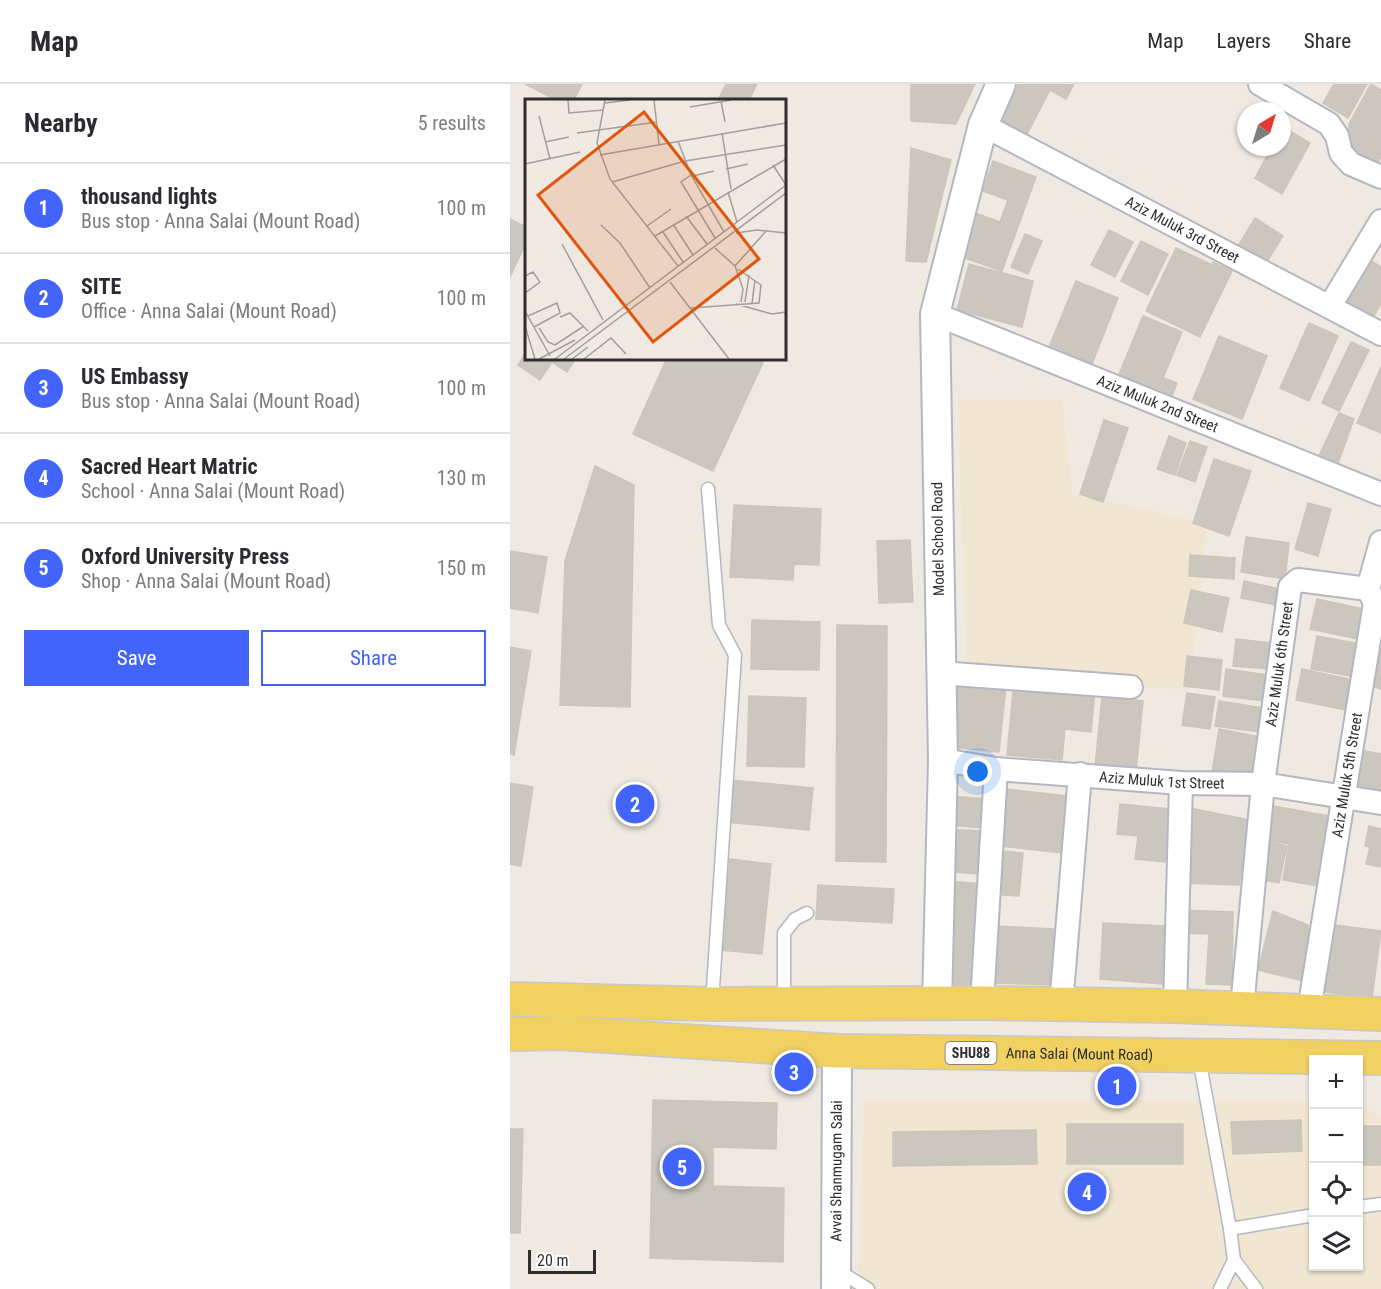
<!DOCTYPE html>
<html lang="en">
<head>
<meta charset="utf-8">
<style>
  :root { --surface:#fff; --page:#f7f7f7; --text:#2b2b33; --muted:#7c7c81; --line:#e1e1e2; --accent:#4264fb }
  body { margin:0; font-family:"Roboto Condensed",sans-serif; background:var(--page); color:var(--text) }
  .controls { position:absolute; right:18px; bottom:18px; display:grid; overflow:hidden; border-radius:0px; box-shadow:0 2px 4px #0004 }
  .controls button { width:54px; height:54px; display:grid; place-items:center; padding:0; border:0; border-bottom:2px solid var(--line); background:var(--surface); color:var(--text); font:30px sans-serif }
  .compass { position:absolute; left:727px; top:18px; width:54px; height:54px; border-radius:50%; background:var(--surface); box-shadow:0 2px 4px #0004; rotate:38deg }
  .scale { position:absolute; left:18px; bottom:15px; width:68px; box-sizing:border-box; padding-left:6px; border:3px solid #2e2e2e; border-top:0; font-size:16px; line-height:21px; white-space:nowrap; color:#2e2e2e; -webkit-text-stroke:4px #fff; paint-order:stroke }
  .you { position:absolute; left:468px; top:688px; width:21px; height:21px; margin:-15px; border:4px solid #fff; border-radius:50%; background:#1a73e8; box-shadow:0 0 0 9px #1a73e833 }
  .badge { display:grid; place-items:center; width:39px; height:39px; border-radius:50%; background:var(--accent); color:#fff; font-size:20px; font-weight:700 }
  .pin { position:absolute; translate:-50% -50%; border:3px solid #fff; box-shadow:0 2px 6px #0006 }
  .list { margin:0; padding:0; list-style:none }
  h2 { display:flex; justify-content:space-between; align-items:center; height:78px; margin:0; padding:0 24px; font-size:26px }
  h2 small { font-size:20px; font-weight:400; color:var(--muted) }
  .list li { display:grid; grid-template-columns:39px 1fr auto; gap:18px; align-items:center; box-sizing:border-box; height:90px; padding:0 24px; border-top:2px solid var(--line) }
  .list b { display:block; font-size:22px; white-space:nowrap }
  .list p { margin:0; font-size:20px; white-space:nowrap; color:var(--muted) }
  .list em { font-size:20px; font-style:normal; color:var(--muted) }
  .actions { display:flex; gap:12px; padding:18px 24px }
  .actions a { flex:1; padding:14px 0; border:2px solid var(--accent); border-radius:0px; text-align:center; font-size:21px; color:var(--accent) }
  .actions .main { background:var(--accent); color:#fff }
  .icon { flex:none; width:33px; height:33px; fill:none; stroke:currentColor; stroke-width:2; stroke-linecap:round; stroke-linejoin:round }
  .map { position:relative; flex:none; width:871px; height:1205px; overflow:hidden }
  header { display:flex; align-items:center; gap:36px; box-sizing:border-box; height:84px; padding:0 30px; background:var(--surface); border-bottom:2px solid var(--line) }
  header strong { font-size:28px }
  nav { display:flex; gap:33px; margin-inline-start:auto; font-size:21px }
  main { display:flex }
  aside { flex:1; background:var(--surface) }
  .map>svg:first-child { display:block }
</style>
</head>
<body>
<header>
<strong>Map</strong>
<nav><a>Map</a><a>Layers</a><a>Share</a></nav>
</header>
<main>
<aside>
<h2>Nearby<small>5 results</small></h2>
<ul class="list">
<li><span class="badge">1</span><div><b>thousand lights</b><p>Bus stop · Anna Salai (Mount Road)</p></div><em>100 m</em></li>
<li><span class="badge">2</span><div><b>SITE</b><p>Office · Anna Salai (Mount Road)</p></div><em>100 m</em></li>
<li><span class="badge">3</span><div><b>US Embassy</b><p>Bus stop · Anna Salai (Mount Road)</p></div><em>100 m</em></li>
<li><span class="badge">4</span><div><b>Sacred Heart Matric</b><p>School · Anna Salai (Mount Road)</p></div><em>130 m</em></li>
<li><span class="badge">5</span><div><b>Oxford University Press</b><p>Shop · Anna Salai (Mount Road)</p></div><em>150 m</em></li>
</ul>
<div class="actions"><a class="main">Save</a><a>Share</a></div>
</aside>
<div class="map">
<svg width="871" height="1205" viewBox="0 0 871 1205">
  <rect width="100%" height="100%" fill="#efe9e1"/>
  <path fill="#f0e6d1" d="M448,316h104l10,93 135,30 -18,167 -222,-18z
    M354,1015l449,2 1,165h44l1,-163 22,14v172h-523z"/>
  <path fill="#cbc7bf" stroke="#cbc5ba" stroke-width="1.5" d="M15,0h57l-8,16h-18z
    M216,0h31l-8,16h-25l-5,-2z
    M401,0h64l-19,40 -45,-3z
    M509,0h55l-8,15 -16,-9 -24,46 -27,-14z
    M824,0h33l-19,34 -25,-15z
    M861,0l10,6v67l-5,8 -28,-13 1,-28z
    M773,43l27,16 -28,51 -27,-16 17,-31h10z
    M401,64l40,12 -25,102 -20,-1z
    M483,77l43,16 -34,94 -43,-15 16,-43 25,9 8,-22 -25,-9z
    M745,134l28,18 -17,27 -28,-17z
    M0,135l16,8v16l-16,34z
    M599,146l24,12 -18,35 -24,-12z
    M515,150l17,7 -14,33 -17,-7z
    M631,157l27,13 -20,41 -27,-14z
    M666,164l36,17 1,-3 19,9 -32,66 -54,-26z
    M860,176l11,7v37l-10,16 -28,-17z
    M459,180l64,17 -11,46 -65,-17z
    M566,197l42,17 -26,66 -43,-17z
    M633,232l39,16 -19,46 14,5 -7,18 -53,-22z
    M799,239l29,13 -29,65 -29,-13z
    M709,252l48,20 -25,63 -49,-20z
    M841,258l18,8 -30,61 -17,-8z
    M16,268v6h50l-9,14 -15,-10 -12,18 -22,-15z
    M157,274h98l-52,113 -80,-37z
    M871,283v66l-24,-10z
    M829,329l15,6 -17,47 -19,-8z
    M594,336l24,8 -25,74 -23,-8z
    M659,352l17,7 -11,32 -18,-6z
    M680,357l17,6 -12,35 -18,-7z
    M704,375l37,12 -22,65 -36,-13z
    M85,382l39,19 -4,222 -70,-2 5,-144z
    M798,419l23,6 -13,47 -23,-7z
    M224,421l87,4 -2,56 -25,-1 -1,16 -63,-3z
    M736,453l43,6 -4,36 -44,-7z
    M400,456l3,62 -34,1 -2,-62z
    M0,467l37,6 -9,56 -28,-5z
    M680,471l45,3 -1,21 -45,-3z
    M734,497l40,9 -4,16 -39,-8z
    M681,506l38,8 -7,34 -38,-9z
    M807,515l47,10 -6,30 -48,-10z
    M242,536l68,2 -1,48 -68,-1z
    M327,541l50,1 -1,236 -50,-1z
    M807,552l39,7 -6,33 -39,-7z
    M726,555l37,4 -2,26 -38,-3z
    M0,563l21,4 -17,104 -4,-1z
    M871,564v41l-12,-4z
    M677,572l35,4 -3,30 -35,-4z
    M716,585l41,6 -3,26 -41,-5z
    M792,585l51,11 -7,30 -50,-10z
    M446,597l50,5 -7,66 -49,-5z
    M504,598l81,8 -4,42 -26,-3 -3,31 -55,-5z
    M677,609l28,4 -5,32 -28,-4z
    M239,612l57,2 -2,69 -57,-1z
    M592,612l41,5 -7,71 -41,-5z
    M709,617l44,7 -3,24 -45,-6z
    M709,645l42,8 -7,42 -42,-7z
    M850,666l21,4v41l-28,-5z
    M220,696l83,8 -4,42 -83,-8z
    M0,699l23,4 -12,79 -11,-2z
    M487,704l71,8 -6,57 -71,-8z
    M439,712l38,3 -2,29 -38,-3z
    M610,720l50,5 -5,53 -30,-3 3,-23 -21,-2z
    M763,722l63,11 -12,70 -41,-7 6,-36 -22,-4z
    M675,723l65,13 -11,65 -56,-2z
    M859,742l12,3v38l-15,-3 4,-17 -5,-1z
    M432,745l40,2 -2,43 -40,-3z
    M756,757l21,5 -8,37 -21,-4z
    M483,766l30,3 -4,43 -30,-2z
    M220,775l41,5 -9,90 -41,-4z
    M435,797l41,3 -7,104 -41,-3z
    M308,801l76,4 -2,34 -76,-4z
    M671,826l52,2 -1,73 -26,-1 3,-50 -29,-1z
    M763,827l35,14v57l-50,-12z
    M593,839l62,3 -3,58 -62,-5z
    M817,840l54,7 -9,67 -53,-7z
    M484,842l61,3 -2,56 -61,-2z
    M143,1016l124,3 -1,46 -63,-2v39l71,2 -1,74 -133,-4z
    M791,1036l1,31 -69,3 -2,-32z
    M557,1040h116v40h-116z
    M848,1042h23v39h-23z
    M0,1045h13l-3,104h-10z
    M526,1046l1,34 -144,2v-34z"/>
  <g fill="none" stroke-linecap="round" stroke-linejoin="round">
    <g stroke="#b4b7c1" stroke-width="15">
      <path id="service" d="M198,405l11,136 16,30 -23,348
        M274,919v-70l11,-14 12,-6
        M689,974l31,171
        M848,1123l23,-3
        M724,1176l22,29
        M327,1186l31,19
        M710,1205l14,-29 -4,-31 84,-14"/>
    </g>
    <g stroke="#b4b7c1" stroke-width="26">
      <g id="minor">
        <path d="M750,0l69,40 8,12 4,17 10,11 30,13"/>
        <path id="s1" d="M473,41l398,209"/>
        <path d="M820,222l51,-85"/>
        <path id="s2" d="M425,230l446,180"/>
        <path d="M430,589l191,14"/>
        <path id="s3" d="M433,676l53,9 185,14 82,1 118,19"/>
        <path d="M472,919l14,-234"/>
        <path d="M551,922l19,-232"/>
        <path d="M665,922l6,-223"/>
        <path id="s4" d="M732,924l21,-224 27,-197 8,-7 70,9"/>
        <path id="s5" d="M799,926l66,-407 -7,-14 13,-47"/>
      </g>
    </g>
    <g stroke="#b4b7c1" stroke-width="32">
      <g id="tertiary">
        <path d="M427,920l6,-244 -8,-446 48,-189 18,-41"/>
        <path id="s6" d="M326,1205l1,-238"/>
      </g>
    </g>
    <g stroke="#c9c9c9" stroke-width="36">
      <g id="primary">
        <path d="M0,915l202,5 270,-1 193,3 206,8"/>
        <path id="s7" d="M0,950l52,-1 275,18 544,7"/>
      </g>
    </g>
    <use href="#service" stroke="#fff" stroke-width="12"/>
    <use href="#minor" stroke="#fff" stroke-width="22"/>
    <use href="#tertiary" stroke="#fff" stroke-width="28"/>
    <use href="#primary" stroke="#f2d163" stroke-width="33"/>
  </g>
  <g text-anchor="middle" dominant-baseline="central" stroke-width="4.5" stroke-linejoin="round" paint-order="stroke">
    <rect fill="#fff" stroke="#6d6d6d" stroke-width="1.5" x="435.5" y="958" width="51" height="22" rx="4.5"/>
    <g font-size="14" font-weight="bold" fill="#2e2e2e">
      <text x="461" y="969">SHU88</text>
    </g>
    <g font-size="15" fill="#2e2e2e" stroke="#fff">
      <text stroke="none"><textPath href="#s1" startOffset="225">Aziz Muluk 3rd Street</textPath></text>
      <text stroke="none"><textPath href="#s2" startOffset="240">Aziz Muluk 2nd Street</textPath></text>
      <text transform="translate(428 455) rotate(-91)">Model School Road</text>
      <text stroke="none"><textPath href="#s4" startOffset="346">Aziz Muluk 6th Street</textPath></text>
      <text stroke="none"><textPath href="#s5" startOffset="238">Aziz Muluk 5th Street</textPath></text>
      <text stroke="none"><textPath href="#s3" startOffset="220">Aziz Muluk 1st Street</textPath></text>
      <text stroke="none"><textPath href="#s7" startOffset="570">Anna Salai (Mount Road)</textPath></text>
      <text stroke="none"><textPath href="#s6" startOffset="118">Avvai Shanmugam Salai</textPath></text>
    </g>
  </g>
  <g transform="translate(15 15)">
    <rect width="261" height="261" fill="#efe9e1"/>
    <path fill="none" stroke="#a29e99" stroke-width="1.5" d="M43,1l1,13 35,-3M80,1l-8,43 13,36 68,87M129,1l5,44M196,2l4,21M80,4l25,-3M165,8l41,-7M14,17l11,43M52,34l80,-11M197,34l9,56M153,42l13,34 33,57M20,43l24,-5M75,56l186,-32M0,65l55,-12M248,66l13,20M201,70l22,-5M166,76l-10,7 34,56M168,77l21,-5M87,83l73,-21 101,-16M203,93l9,30M161,117l21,28M148,125l20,31M76,126l19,18 30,45M122,127l24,-17M138,133l20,30M211,134l21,-3 29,3M130,137l131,-77M37,145l41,76M190,149l20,18M0,177l8,-4 7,10 -15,11M145,183l59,77M216,203l2,-13 -8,-23 32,-36M220,203l4,-27M227,204l3,-23M211,205l36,10 14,-2M166,209l68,-5 2,-18 -23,-16M0,212l25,45M3,217l29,-13 3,10 -26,14M35,218l10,-4 18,18M0,227l10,33M14,229l9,14 7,3 29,-19M14,260l36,-19M30,260l231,-174M39,260l222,-166M47,260l16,-12M59,260l27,-21 15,16"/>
    <path fill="#df570e" fill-opacity="0.15" stroke="#df570e" stroke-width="3" d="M119,13l115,147 -106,83 -115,-147z"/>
    <rect width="261" height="261" fill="none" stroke="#2e2e2e" stroke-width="3"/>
  </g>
</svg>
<div class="controls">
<button>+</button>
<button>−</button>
<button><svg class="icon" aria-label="locate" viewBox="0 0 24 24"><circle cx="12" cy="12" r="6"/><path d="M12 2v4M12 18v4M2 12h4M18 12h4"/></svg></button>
<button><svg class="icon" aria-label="layers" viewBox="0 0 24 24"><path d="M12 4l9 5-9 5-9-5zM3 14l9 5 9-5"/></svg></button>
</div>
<svg class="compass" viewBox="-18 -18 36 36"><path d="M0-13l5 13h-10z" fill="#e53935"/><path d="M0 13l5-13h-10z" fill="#7c7c81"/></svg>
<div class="scale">20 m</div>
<div class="you"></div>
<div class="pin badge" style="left:607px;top:1002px">1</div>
<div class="pin badge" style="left:125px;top:720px">2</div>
<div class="pin badge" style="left:284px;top:988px">3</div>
<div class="pin badge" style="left:577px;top:1108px">4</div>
<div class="pin badge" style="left:172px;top:1083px">5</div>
</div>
</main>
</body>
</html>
